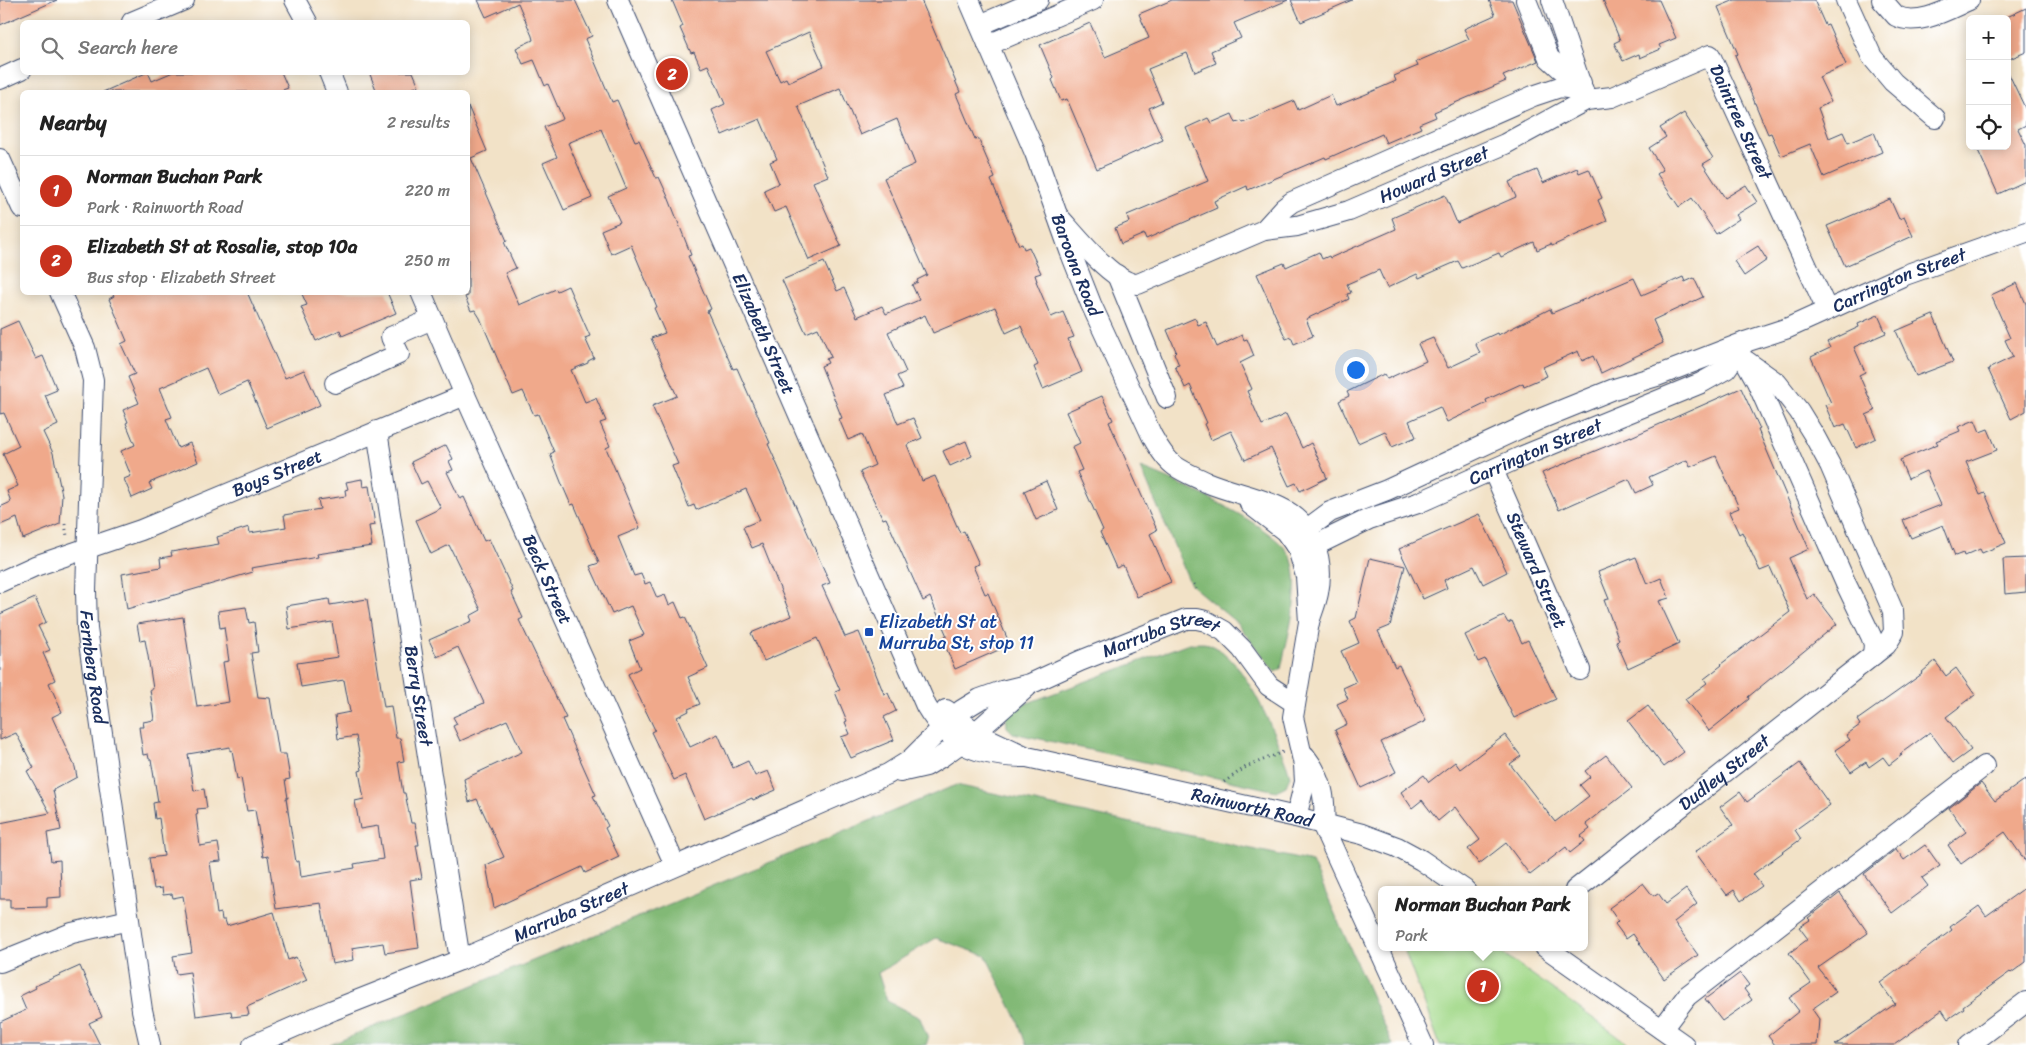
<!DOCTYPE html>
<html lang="en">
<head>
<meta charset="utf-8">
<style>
  :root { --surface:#fff; --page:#f6f6f6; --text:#222; --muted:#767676; --line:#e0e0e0; --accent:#c8321e }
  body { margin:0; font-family:Sriracha,sans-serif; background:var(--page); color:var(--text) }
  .controls { position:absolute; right:15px; top:15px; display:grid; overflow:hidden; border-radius:8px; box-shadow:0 2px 12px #0003 }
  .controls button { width:45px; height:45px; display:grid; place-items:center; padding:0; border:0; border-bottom:1px solid var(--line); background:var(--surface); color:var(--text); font:25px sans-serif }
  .you { position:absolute; left:1355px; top:369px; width:18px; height:18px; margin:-12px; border:4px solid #fff; border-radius:50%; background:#1a73e8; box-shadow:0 0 0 8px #1a73e833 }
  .badge { display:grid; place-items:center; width:32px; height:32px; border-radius:50%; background:var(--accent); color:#fff; font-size:16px; font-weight:700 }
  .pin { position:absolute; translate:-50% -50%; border:2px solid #fff; box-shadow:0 1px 5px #0006 }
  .popup { position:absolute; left:1378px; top:886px; width:210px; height:65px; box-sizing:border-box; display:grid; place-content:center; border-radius:8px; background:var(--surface); filter:drop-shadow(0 1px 4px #0005); font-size:16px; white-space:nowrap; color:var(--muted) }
  .popup b { font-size:19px; color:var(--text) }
  .popup::after { content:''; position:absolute; left:50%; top:100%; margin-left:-10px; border:10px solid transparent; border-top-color:var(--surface) }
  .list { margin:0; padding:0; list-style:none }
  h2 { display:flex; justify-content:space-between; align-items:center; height:65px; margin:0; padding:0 20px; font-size:21px }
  h2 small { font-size:16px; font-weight:400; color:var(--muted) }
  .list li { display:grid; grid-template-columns:32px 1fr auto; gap:15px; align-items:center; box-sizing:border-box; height:70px; padding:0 20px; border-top:1px solid var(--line) }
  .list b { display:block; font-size:19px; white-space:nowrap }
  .list p { margin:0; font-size:16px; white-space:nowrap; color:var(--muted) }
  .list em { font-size:16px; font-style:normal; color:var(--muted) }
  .icon { flex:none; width:28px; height:28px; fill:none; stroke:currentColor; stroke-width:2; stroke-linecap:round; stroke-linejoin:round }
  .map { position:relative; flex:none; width:2026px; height:1045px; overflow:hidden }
  .search { position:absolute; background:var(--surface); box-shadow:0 2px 12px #0003; left:20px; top:20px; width:450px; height:55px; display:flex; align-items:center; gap:12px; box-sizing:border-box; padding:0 18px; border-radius:8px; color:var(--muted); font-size:19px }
  .panel { position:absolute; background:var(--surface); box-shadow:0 2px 12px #0003; left:20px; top:90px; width:450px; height:205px; border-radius:8px }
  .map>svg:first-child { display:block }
</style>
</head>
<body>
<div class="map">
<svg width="2026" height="1045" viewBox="0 0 2026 1045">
  <rect width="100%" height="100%" fill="#fff"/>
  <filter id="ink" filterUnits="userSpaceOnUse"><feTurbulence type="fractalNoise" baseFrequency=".02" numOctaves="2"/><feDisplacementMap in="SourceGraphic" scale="10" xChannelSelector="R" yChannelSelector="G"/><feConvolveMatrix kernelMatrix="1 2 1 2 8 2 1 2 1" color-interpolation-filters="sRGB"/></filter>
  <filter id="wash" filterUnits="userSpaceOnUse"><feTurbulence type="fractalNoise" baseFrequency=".0096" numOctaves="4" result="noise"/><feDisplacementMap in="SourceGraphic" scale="20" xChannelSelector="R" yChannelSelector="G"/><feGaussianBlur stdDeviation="1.12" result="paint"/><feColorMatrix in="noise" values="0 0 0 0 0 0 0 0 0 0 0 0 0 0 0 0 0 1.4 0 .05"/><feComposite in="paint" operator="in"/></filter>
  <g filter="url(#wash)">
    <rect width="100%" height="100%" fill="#f2e2c7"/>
    <path fill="#a3d98a" stroke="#5f8474" d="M1403,947h91l136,98h-190z"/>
    <path fill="#82b976" stroke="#4e746a" d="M1141,468c33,12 141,60 151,92 10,32 -5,77 -11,109l-6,3 -38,-49 -46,-38z
      M1189,643c6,1 14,-1 20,1 37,14 64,87 78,122l3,10 -4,10 -10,5 -263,-58 -6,-6 -1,-11 19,-12z
      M956,785l356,77 81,183h-367l-8,-24 -32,-65 -50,-18 -58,35 9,28 33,17 8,21 -2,6h-596z"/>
    <g id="blocks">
      <path fill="#f0a98b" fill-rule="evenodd" d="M0,0h57l-57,25z
        M478,0h97l17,36 -7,3 27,63 5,-2 18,41 4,-1 17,38 3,-1 10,22 22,56 -3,1 23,53 -4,2 26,58 4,-1 33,75 -2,1 62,139 -8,3 23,51 14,-5 25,62 4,-1 8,18 -12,6 10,23 -43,18 -10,-21 9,-3 -5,-12 2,-1 -12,-29 5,-2 -23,-52 -53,23 -13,-28 40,-17 -29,-72 -10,4 -9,-21 17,-7 -14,-31 -50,21 -2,-5 -5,2 -17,-41 6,-2 -26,-58 25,-10 -26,-58 14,-5 -11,-25 3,-1 -26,-62 -20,9 -10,-24 19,-8 -12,-26 18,-8 -25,-59 -33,14 24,55 -28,12 -21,-47 14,-6 -13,-30 19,-8 -15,-35 -3,2 -11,-26 -11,4 -7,-16 17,-8 -1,-4 -14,-33 -32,14z
        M672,0h249l39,92 -4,2 19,45 3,-1 17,40 -4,2 28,65 3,-1 2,5 5,-2 12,26 -6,2 2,6h-1l15,36 12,-5 11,25 -6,2 14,33 -39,17 -9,-22 4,-2 -17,-39 -15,7 -11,-26 -62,26 -8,-18 -37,17 18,40 -9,4 6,12 -17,7 12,29 15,-6 9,20 -15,7 15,36 13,-5 25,57 4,-2 15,33 -6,2 12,28 3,-1 22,52 -55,24 -13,-31 5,-2 -17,-39 -7,4 -37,-83 -3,1 -23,-47 15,-7 -13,-31 -14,6 -9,-21 3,-1 -21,-52 7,-3 -2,-4 5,-2 -13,-29 -12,5 -24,-53 42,-18 13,29 7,-3 13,29 25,-11 4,8 33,-14 -7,-15 6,-3 -1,-2 10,-5 -43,-97 31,-14 -18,-45 -37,16 -20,-47 -42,18 30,70 -15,6 28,64 -32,14 -23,-53 -12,5 -10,-22 15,-7 -9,-21 7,-3 -17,-40 -38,16 -10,-25 13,-6 -17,-39 -7,3 -7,-16 -3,1 -11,-25 3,-2zM809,32l15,34 -36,16 -2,-4 -6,3 -14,-30z
        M1172,0h116l-54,23 7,15 -30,13 5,12 -21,9 -8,-19 -39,16 14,33 -13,6 14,32 -66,29 -30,-70 -6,2 -9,-21 2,-2 -14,-33 50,-22 15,34 44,-19 -10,-24z
        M1291,0h61l-51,22z
        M1489,0h23l26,61 -35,15 3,5 -72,31 2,5 -17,7 2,4 -35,15 -4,-9 -56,25 -1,-2 -77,33 -1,-4 -33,15 3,7 -71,31 -2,-5 -23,10 -6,-16 14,-6 -2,-7 81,-34 -22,-53 22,-10 3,5 21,-9 4,9 6,-2 1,2 51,-22 4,9 33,-15 5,11 28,-11 32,-14 -2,-5 24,-10 -2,-4 53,-23 -5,-10 31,-14z
        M1603,0h56l17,38 -17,7 2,4 -21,9 -1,-4 -16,7 -9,-18 6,-3z
        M1735,0h79l11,25 3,-1 18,41 -27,12 12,25 -13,6 11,30 14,-6 5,11 26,-11 8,20 -58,25 -14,-33 -29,12 -10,-23 -3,1 -6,-14 -27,-65 3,-1 -20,-47z
        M2026,8v44l-19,8v-43z
        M2007,70l19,40v15l-8,4 8,16v36l-28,13 -22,-48h31z
        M148,72l4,9 21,-9h108l7,16 -11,4h-174z
        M369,72h44l6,14 -6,2 2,4h-38z
        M468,106l19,45 -16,7 36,83 -3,1 12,26 -11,5 14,32 37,-16 1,2 11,-5 22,50 -5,2 9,20 -6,3v2l-17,7 14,32 11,-4 10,23 -6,2 10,23 -4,2 34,80 -22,9 16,39 7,-2 4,10 5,-2 7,16 8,-3 4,10 6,-3 7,16 3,-1 23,51 -20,9 12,27 -12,5 1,2 -12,6 13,30 28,-13 15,34 15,-7 7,15 13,-5 8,19 -23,10 -1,-2 -48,21 -19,-44 -11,5 -23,-48 4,-2 -27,-56 12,-6 -11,-27 15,-6 -13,-29 -19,8 -22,-48 9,-3 -25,-59 -3,1 -10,-23 -11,-28 4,-2 -16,-38 -4,1 -11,-24 -10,4 -33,-77 -5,-8 -4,1 -6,-14 3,-1z
        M1684,113l29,45 -10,6 22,34 21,-13 11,17 -21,13 3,4 -23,15 -24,-36 -13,9 -22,-33 6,-4 -14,-22 17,-11 -6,-9z
        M1577,168l2,5 10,-4 13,29 -4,2 9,21 -55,25 -1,-2 -14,6 -3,-8 -33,15 -2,-4 -37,15 -4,-7 -39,17 -2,-4 -30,14 -8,-18 -32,14 4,9 -4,1 2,5 -43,20 7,17 -19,8 -3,-7 -5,2 -29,-65 27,-11 2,4 33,-15 3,7 7,-3 1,2 66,-29 -4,-11 53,-23 12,28 59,-26 -7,-15 28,-12 6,13z
        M1890,199l9,20 5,-2 9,19 -68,30 -18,-40z
        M1758,246l9,14 -23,16 -10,-15z
        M1683,277l2,5 9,-4 9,19 -50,23 10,23 -62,30 -8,-17 -11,5 -4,-10 -35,16 4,9 -23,10 -1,-3 -37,17 1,3 -40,19 -7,-15 -31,14 7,16 -24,10 -7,-16 -27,12 -19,-42 10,-5 -2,-4 16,-8 21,-10 3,5 39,-18 -8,-17 15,-6 15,30 32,-15 -5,-10 22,-10 1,2 52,-26 2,4 82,-35 8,17z
        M2017,283l9,21v107l-15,8 -23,-50 25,-12 -8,-17 5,-2 -19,-43z
        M112,292h135l38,86 19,-8 16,35 -53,23 -20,-46 -29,13 -12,-27 -46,20 12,29 -6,2 12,29 12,-5 8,19 -49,21 3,6 -20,9 -8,-19 7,-3 -10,-25 14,-6 -9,-22 2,-1 -5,-12 16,-7 -11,-26 7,-3 -14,-30 6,-3 -18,-42 5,-3z
        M301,292h86l9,21 -54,23 -2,-6 -24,11 -15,-34 6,-2z
        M1878,315l8,18 -32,14 11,25 -6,3 16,36 -9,4 10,23 -20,10 -11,-24 -10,4 -10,-23 6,-2 -20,-46 19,-9 -3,-6 32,-15 -1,-3z
        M1933,315l20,47 -37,14 -20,-45z
        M1195,318l3,7 8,-3 11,25 25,-12 2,5 3,-1 7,17 -14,7 12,26 -5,2 15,34 24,-11 16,34 9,-5 16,35 -27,13 -4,-8 -7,3 -18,-38 -26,12 -14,-29 -20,9 -7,-16 3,-1 -17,-38 -5,3 -10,-22 4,-1 -5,-12 2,-2 -9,-21z
        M18,321l18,38 7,-3 14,34 -12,5 13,30 -15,7 10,21 9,42 -2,29 -37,15 -6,-21 -17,7v-18l11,-5 -4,-11 11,-5 -15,-32 16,-8 -15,-33 -4,1v-85z
        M1741,388l19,41 -2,1 51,119 -20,9 18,41 7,-5 23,30 -89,73 1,2 -40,32 -24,-32 22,-16 -3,-4 18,-14 -1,-1 69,-52 -20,-45 -10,4 -18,-39 -3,2 -10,-22 10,-4 -23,-52 -26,11 -3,-7 -38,17 4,8 -17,8 -7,-14 -70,31 -17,-37 89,-37v1z
        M1102,396l11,24 -4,2 48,108 -7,4 21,48 -34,15 -14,-32 -7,3 -16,-36 3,-2 -26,-58 5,-2 -10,-23 8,-4 -14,-31z
        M1975,420l5,12 8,-3 9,21 -31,12 14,33 5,-2 21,50 -24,10 -2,-4 -16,7 -1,-3 -8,3 -12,-31 -32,13 -8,-18 38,-15 -15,-34 -18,8 -8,-19 38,-16 -2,-3 24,-10 -2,-4z
        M966,441l6,15 -22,10 -7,-15z
        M446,445l7,14 -4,2 4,9 -6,2 13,27 4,-2 20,44 5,-2 24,52 -2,1 12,26 -4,2 47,98 -4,1 34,76 -3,1 15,30 -3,2 14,29 -34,16 -3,-6 -88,41 -8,-43 18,-8 -27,-58 -8,3 -5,-23 58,-27 -15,-32 -47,21 -7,-15 4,-2 -4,-7 31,-14 -26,-56 -21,10 -8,-17 43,-19 -2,-5 11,-6 -32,-65 -18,9 -15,-34 25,-12 -14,-27 -6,3 -10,-22z
        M362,479l1,8 6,-1 6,39 -6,1 3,20 -55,8 1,3 -67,11 2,4 -126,37 -5,-35 39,-7 -1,-9 12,-2 -1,-4 48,-8 -2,-7 32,-10 1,6 36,-6 -2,-12 36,-6 -2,-9 28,-4 -1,-6 3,-1 -2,-7z
        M1046,481l12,29 -22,10 -12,-29z
        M1479,514l28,58 -24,12 -9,-18 -30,14 3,8 -24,11 -24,-50z
        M1636,557l11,27 14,-6 8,20 -10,3 20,43 -51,24 -12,-27 3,-1 -15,-40 5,-1 -11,-27z
        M1370,558l35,8 -15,60 -12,5 17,36 4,-2 27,56 -45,21 15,30 -35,16 -26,-58 12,-6 -10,-20 11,-5 -5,-11 13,-6 -15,-31 18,-8 -9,-22 6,-3z
        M2026,558v34l-21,2 -2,-35z
        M35,598l11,24 -8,4 12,24 -7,3 12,27 -6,3 13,29 -10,5 23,50 2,10 -24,13 8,40 -14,3 4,28 9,-1 1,37 -14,1v9l-37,1v-9h-10v-76l50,-10 -23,-42 7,-3 -18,-35 -16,7v-126z
        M329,599l1,6 37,-6 17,108 7,-1 5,32h4l4,23 -6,1 5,31h2l6,30h4l4,22h-3l6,33 -12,2 9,68 -34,5 -2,-10 -31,5 2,12 -22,4 -11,-61 -45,6 -8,-53 -5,1 -8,-47 -8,1 -6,-33 -4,1 -5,-29 -2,1v-4l-42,7 6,37 10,-2 3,19 -10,1 1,5 -2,1 4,31 18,-3 3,18 -11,1 7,52 4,-1 1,7h3l2,6 47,-14 14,48 8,-3 11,23 -60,27 2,8 -17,2 -1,-6 -35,5 -6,-44 -14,2 -3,-18 19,-3 -9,-57 -10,2 -1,-4 -9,1 -1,-7 -8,1 -5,-31 15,-2 -5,-38 -4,1 -2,-16 5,-1 -7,-43h-2l-1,-5 -5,1 -4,-28h5l-1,-5 11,-2 -4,-31h3l-5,-33 -3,-16 -5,1 -3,-17 46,-7 14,90 32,-5 -6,-40 6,-1 -5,-34 -4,1 -2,-17 28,-4 3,16 5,-1 4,30 -7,1 7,44 12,1 9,56h7l4,25 -5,1 3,18h-2l10,64 3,-1 2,16 54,-9 -1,-4 29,-5 -5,-33 -18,3 -5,-28 9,-2 -5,-28 3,-1 -6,-34 -18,3 -3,-24 15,-3 -6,-32 -43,7 -4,-24 41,-6 -6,-35 -43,7 -3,-23z
        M1504,616l4,7 4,-2 10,22 6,-3 28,59 -42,19 -29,-59 -7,3 -13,-27z
        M1935,661l11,15 10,-8 19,27 -29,22 25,33 -18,13 -23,-31 -30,22 2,1 -13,10 -6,-8 -14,10 -3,-5 -15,10 -16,-22 15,-10 -4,-5 14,-10 -3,-5 65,-46 -1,-1z
        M1648,706l36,46 -20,15 -36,-46z
        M1505,735l16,21 -11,8 45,58 34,-26 -9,-11 10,-8 -5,-6 21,-16 26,33 -46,36 4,5 -9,7 4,5 -15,12 -4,-6 -36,28 -24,-32 -27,21 -11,-15 12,-9 -25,-33 -17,14 -16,-21 -10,8 -11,-16 23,-17 5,7 26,-20 5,7z
        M1800,763l30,42 -35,25 6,9 -48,35 9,12 -21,15 -7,-11 -7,5 -32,-43 38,-27 -13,-18 20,-15 7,10z
        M2026,779v83l-21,-30 -44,32 -13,-19 18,-13 -17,-24 32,-25 14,18z
        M1925,845l15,21 -18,12 6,8 -36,27 -28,-39 32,-25 8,11z
        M1643,883l10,13 5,-3 8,11 20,-15 11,15 -23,18 24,33 -34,24 -31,-45 -7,5 -11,-15 3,-3 -9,-13z
        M2026,887v75l-15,11 -1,-1 -47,34 1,2 -16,11 -6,-9 -48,35h-59l60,-41 -15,-21 72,-53 -2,-3 29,-21 7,10z
        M1840,893l28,40 -50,35 18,24 -24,17 7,10 -2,26h-42l-7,-9 31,-25 -10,-13 22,-15 -22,-30 19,-14 -9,-12 11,-7 -2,-2z
        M80,966l22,51 -13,6 11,22h-100v-23l26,-12 -6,-14 16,-8 -1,-2z
        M1740,973l9,12 -5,4 8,11 -30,21 -17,-22z"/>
    </g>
  </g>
  <g filter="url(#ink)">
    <use href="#blocks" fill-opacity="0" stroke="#3b4a6e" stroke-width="1"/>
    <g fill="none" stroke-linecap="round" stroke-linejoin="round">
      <g stroke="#3b4a6e" stroke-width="22">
        <g id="minor">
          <path d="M295,0l12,22"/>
          <path id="s1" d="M618,0l308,706c24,41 56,51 101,51"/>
          <path id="s2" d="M969,0l66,153 35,98 21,53 61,132c6,11 13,23 23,30 10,7 21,11 31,16 24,10 49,14 73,25 33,15 46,51 39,86 -2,10 -6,19 -9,29"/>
          <path d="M1526,0l23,58 11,10 21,15"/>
          <path d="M1552,0l34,100"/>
          <path d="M1846,0l26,57 21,25 42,36"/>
          <path d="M1882,0l14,16c22,11 53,-7 73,-16"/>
          <path d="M132,22l52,-22"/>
          <path d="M980,25l58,-25"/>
          <path d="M988,45l105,-45"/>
          <path d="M329,72l8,20"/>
          <path d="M0,79l22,-10"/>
          <path d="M0,159l22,49"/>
          <path id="s3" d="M1058,216c16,17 56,69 80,68l126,-54 33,-4 52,-15 156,-67 81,-44 26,-3 98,-42 117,255"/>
          <path d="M1264,230l20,-22 8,-6 241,-106 27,-9 23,3"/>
          <path d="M1117,275l50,123"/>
          <path id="s4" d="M60,292l25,56 8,32 -7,211 1,38 55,381 8,35"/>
          <path id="s5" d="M421,292l44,103 210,470"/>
          <path d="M1746,362l11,20 89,202 25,52 3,8 -1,11"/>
          <path d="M335,383l64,-29 -8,-17 41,-18"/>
          <path id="s6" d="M377,431l83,529"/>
          <path id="s7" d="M1493,470l87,200"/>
          <path d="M1250,504l35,27 13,18 8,27 3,46 -16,95 11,48 1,17 -9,35"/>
          <path id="s8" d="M1295,545l12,-16 23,-17 57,-22 153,-71 74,-30 43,-13 88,-34 43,-14 117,-53 121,-43"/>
          <path id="s9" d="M1302,545l20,-3 47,-23 49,-16 105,-47 178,-73 25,-14 19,-27"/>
          <path id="s10" d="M0,582l35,-16 106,-36 324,-135"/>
          <path id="s11" d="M946,710l32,24 49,23 269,60 66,17 35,13 24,13 44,30"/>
          <path d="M1305,756c17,22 21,42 19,69"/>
          <path d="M900,772l26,-6 15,-9 35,-25 51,-45"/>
          <path d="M1322,824l101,221"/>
          <path id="s12" d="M1575,890l311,-245 8,-13 -1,-21 -63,-146 -15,-28 -16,-26 -22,-28 -31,-22"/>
          <path d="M1545,947l139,98"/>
          <path d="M0,962l72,-29 57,-13"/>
          <path d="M1662,1029l25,-33 297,-230"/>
          <path id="s13" d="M253,1045l80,-35 127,-50 428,-186 21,-13 33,-33 20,-18 18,-11 22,-8 28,-7 50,-23 106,-42h11l9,2 18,10 18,18 27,37 26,17"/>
          <path d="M1969,1045l57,-43"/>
        </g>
      </g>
      <path stroke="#3b4a6e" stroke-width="3" stroke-dasharray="1 4" stroke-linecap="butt" d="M65,524l2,12
        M1194,584l2,5
        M1224,782l22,-15 37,-15"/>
      <use href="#minor" stroke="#fff" stroke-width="20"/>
    </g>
  </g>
  <rect fill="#1a4fb4" stroke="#fff" stroke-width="2" x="864" y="627" width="10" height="10" rx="2.5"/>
  <g text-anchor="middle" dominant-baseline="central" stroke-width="4" stroke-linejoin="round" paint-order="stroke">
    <g font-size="18" fill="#1b2f5e" stroke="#fff">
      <text stroke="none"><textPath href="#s3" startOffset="800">Daintree Street</textPath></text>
      <text stroke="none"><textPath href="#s3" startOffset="424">Howard Street</textPath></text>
      <text stroke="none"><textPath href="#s2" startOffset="286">Baroona Road</textPath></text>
      <text stroke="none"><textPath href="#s8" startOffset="664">Carrington Street</textPath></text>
      <text stroke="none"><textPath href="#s1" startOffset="364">Elizabeth Street</textPath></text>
      <text stroke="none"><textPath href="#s9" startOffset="252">Carrington Street</textPath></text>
      <text stroke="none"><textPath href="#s10" startOffset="298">Boys Street</textPath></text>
      <text stroke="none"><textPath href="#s7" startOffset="109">Steward Street</textPath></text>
      <text stroke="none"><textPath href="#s5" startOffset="314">Beck Street</textPath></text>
      <text stroke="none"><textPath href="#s13" startOffset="1004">Marruba Street</textPath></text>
      <text stroke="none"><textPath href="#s4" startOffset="382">Fernberg Road</textPath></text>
      <text stroke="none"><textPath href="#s6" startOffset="268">Berry Street</textPath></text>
      <text stroke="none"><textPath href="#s12" startOffset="190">Dudley Street</textPath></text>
      <text stroke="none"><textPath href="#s11" startOffset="325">Rainworth Road</textPath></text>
      <text stroke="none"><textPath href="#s13" startOffset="345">Marruba Street</textPath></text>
    </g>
    <g font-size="18" fill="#164399" stroke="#fff" text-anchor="start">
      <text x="879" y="622">Elizabeth St at<tspan x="879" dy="21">Murruba St, stop 11</tspan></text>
    </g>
  </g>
</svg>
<div class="controls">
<button>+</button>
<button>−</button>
<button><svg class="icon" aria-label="locate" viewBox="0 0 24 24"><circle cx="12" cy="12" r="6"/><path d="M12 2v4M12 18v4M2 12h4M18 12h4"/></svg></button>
</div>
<div class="you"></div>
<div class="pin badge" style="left:1483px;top:986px">1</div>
<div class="popup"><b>Norman Buchan Park</b>Park</div>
<div class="pin badge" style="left:672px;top:74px">2</div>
<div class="search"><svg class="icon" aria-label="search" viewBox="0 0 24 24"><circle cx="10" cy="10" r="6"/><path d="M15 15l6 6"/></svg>Search here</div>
<section class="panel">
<h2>Nearby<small>2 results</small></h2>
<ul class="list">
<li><span class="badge">1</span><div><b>Norman Buchan Park</b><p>Park · Rainworth Road</p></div><em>220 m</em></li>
<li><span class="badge">2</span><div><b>Elizabeth St at Rosalie, stop 10a</b><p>Bus stop · Elizabeth Street</p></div><em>250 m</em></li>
</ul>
</section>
</div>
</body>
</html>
